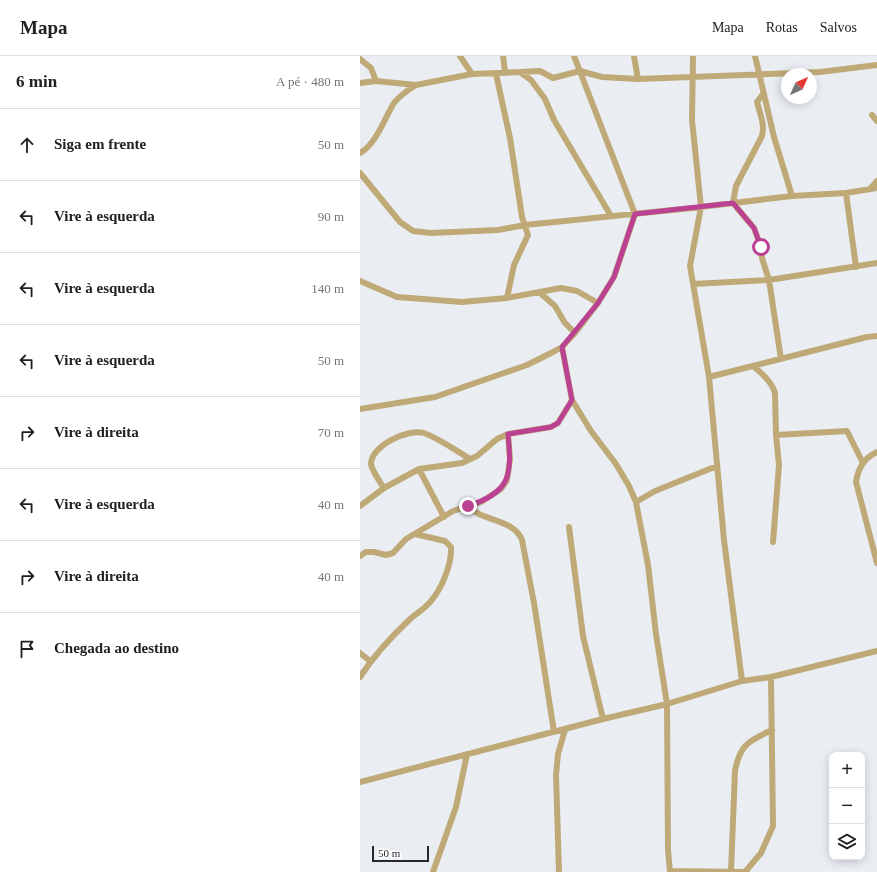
<!DOCTYPE html>
<html lang="pt">
<head>
<meta charset="utf-8">
<style>
  :root { --surface:#fff; --page:#f2f2f2; --text:#202124; --muted:#757577; --line:#e0e0e0 }
  body { margin:0; font-family:Georgia,serif; background:var(--page); color:var(--text) }
  .controls { position:absolute; right:12px; bottom:12px; display:grid; overflow:hidden; border-radius:8px; box-shadow:0 2px 10px #0003 }
  .controls button { width:36px; height:36px; display:grid; place-items:center; padding:0; border:0; border-bottom:1px solid var(--line); background:var(--surface); color:var(--text); font:20px sans-serif }
  .compass { position:absolute; left:421px; top:12px; width:36px; height:36px; border-radius:50%; background:var(--surface); box-shadow:0 2px 10px #0003; rotate:45deg }
  .scale { position:absolute; left:12px; bottom:10px; width:57px; box-sizing:border-box; padding-left:4px; border:2px solid #26282a; border-top:0; font-size:11px; line-height:14px; white-space:nowrap; color:#26282a; -webkit-text-stroke:3px #fff; paint-order:stroke }
  .stop { position:absolute; width:12px; height:12px; margin:-9px; border:3px solid #bb4193; border-radius:50%; background:#fff }
  .stop.end { background:#bb4193; border-color:#fff; box-shadow:0 1px 4px #0008 }
  .list { margin:0; padding:0; list-style:none }
  h2 { display:flex; justify-content:space-between; align-items:center; height:52px; margin:0; padding:0 16px; font-size:17px }
  h2 small { font-size:13px; font-weight:400; color:var(--muted) }
  .list li { display:grid; grid-template-columns:26px 1fr auto; gap:12px; align-items:center; box-sizing:border-box; height:72px; padding:0 16px; border-top:1px solid var(--line) }
  .list b { display:block; font-size:15px; white-space:nowrap }
  .list em { font-size:13px; font-style:normal; color:var(--muted) }
  .icon { flex:none; width:22px; height:22px; fill:none; stroke:currentColor; stroke-width:2; stroke-linecap:round; stroke-linejoin:round }
  .map { position:relative; flex:none; width:517px; height:816px; overflow:hidden }
  header { display:flex; align-items:center; gap:24px; box-sizing:border-box; height:56px; padding:0 20px; background:var(--surface); border-bottom:1px solid var(--line) }
  header strong { font-size:19px }
  nav { display:flex; gap:22px; margin-inline-start:auto; font-size:14px }
  main { display:flex }
  aside { flex:1; background:var(--surface) }
  .map>svg:first-child { display:block }
</style>
</head>
<body>
<header>
<strong>Mapa</strong>
<nav><a>Mapa</a><a>Rotas</a><a>Salvos</a></nav>
</header>
<main>
<aside>
<h2>6 min<small>A pé · 480 m</small></h2>
<ul class="list">
<li><svg class="icon" aria-label="ahead" viewBox="0 0 24 24"><path d="M12 20V5M6 11l6-6 6 6"/></svg><div><b>Siga em frente</b></div><em>50 m</em></li>
<li><svg class="icon" aria-label="left" viewBox="0 0 24 24"><path d="M17 20v-9H6M10 6l-5 5 5 5"/></svg><div><b>Vire à esquerda</b></div><em>90 m</em></li>
<li><svg class="icon" aria-label="left" viewBox="0 0 24 24"><path d="M17 20v-9H6M10 6l-5 5 5 5"/></svg><div><b>Vire à esquerda</b></div><em>140 m</em></li>
<li><svg class="icon" aria-label="left" viewBox="0 0 24 24"><path d="M17 20v-9H6M10 6l-5 5 5 5"/></svg><div><b>Vire à esquerda</b></div><em>50 m</em></li>
<li><svg class="icon" aria-label="right" viewBox="0 0 24 24"><path d="M7 20v-9h11M14 6l5 5-5 5"/></svg><div><b>Vire à direita</b></div><em>70 m</em></li>
<li><svg class="icon" aria-label="left" viewBox="0 0 24 24"><path d="M17 20v-9H6M10 6l-5 5 5 5"/></svg><div><b>Vire à esquerda</b></div><em>40 m</em></li>
<li><svg class="icon" aria-label="right" viewBox="0 0 24 24"><path d="M7 20v-9h11M14 6l5 5-5 5"/></svg><div><b>Vire à direita</b></div><em>40 m</em></li>
<li><svg class="icon" aria-label="arrive" viewBox="0 0 24 24"><path d="M6 21V4h12l-3 4 3 4H6"/></svg><div><b>Chegada ao destino</b></div></li>
</ul>
</aside>
<div class="map">
<svg width="517" height="816" viewBox="0 0 517 816">
  <rect width="100%" height="100%" fill="#eaeef3"/>
  <g fill="none" stroke-linecap="round" stroke-linejoin="round">
    <path stroke="#bfa977" stroke-width="6" d="M100,0l12,18
      M143,0l2,15
      M274,0l4,23
      M333,0l-1,64 9,87 -11,59 19,111 15,163 18,141
      M395,0l19,81 18,59
      M0,3l11,9 5,13
      M160,16l20,-1 13,7 27,-7 22,6 36,2 182,-7 57,-7
      M136,18l14,64 12,79 6,18 -14,30 -7,33
      M0,27l16,-2 40,4 56,-11 48,-2 11,8 14,19 9,21 57,96
      M403,38l-6,8c3,12 8,22 5,34l-26,50 -3,17 21,25 7,19 1,11 7,22 12,79
      M512,59l5,6
      M0,97c17,-10 24,-34 34,-50 6,-8 14,-13 22,-18
      M0,117l40,49 13,9 18,2 67,-3 27,-5 167,-17 100,-12 54,-3 31,-5
      M510,133l7,-8
      M486,137l10,74
      M0,225l37,16 65,5 45,-4 54,-10 16,3 21,12
      M333,228l76,-4 108,-17
      M179,236l16,14 10,17 10,10
      M202,291l10,53 19,31 25,33 13,22 7,16 12,63 8,69 11,70 1,146 2,22
      M394,311c9,7 18,15 21,26l1,42 71,-4 16,32
      M349,321l158,-40 10,-1
      M0,353l75,-12 92,-32 26,-13 9,-5 13,-14 23,-30 16,-26 21,-63 -61,-158
      M517,396c-13,6 -19,16 -21,30l21,81
      M59,413l25,48
      M24,432c-4,-6 -12,-17 -13,-24 0,-18 37,-36 53,-31 16,6 31,17 46,26
      M276,446l19,-11 62,-25
      M0,450l24,-18 35,-19 43,-6 15,-7 20,-17 11,-5 43,-7 7,-4 14,-23
      M108,450c4,3 8,7 13,9 14,6 35,9 41,25l12,63 20,129
      M209,471l14,109 20,83
      M413,486l6,-77 -3,-30
      M0,500l6,-4h8l12,3 7,-2 13,-14 47,-28 28,-9 20,-13 6,-9 3,-21 -2,-25
      M0,597l10,8
      M0,621c13,-20 30,-39 48,-56 7,-7 17,-12 23,-20 11,-13 21,-37 20,-54l-6,-6 -30,-7
      M0,726l243,-63 64,-15 75,-23 29,-4 106,-26
      M310,815l77,1
      M371,815l4,-100c5,-27 14,-30 37,-41
      M73,816l23,-65 11,-53
      M199,816l-3,-97 2,-21 7,-24
      M385,816l16,-19 12,-27 -2,-149"/>
  </g>
  <g fill="none" stroke-linecap="round" stroke-linejoin="round">
    <path stroke="#bb4193" stroke-width="5" d="M108,450c43,-14 44,-31 40,-72l43,-7 7,-4 14,-23 -10,-53 36,-44 16,-26 21,-63 98,-11 21,25 7,19"/>
  </g>
</svg>
<div class="controls">
<button>+</button>
<button>−</button>
<button><svg class="icon" aria-label="layers" viewBox="0 0 24 24"><path d="M12 4l9 5-9 5-9-5zM3 14l9 5 9-5"/></svg></button>
</div>
<svg class="compass" viewBox="-18 -18 36 36"><path d="M0-13l5 13h-10z" fill="#e53935"/><path d="M0 13l5-13h-10z" fill="#757577"/></svg>
<div class="scale">50 m</div>
<div class="stop" style="left:401px;top:191px"></div>
<div class="stop end" style="left:108px;top:450px"></div>
</div>
</main>
</body>
</html>
